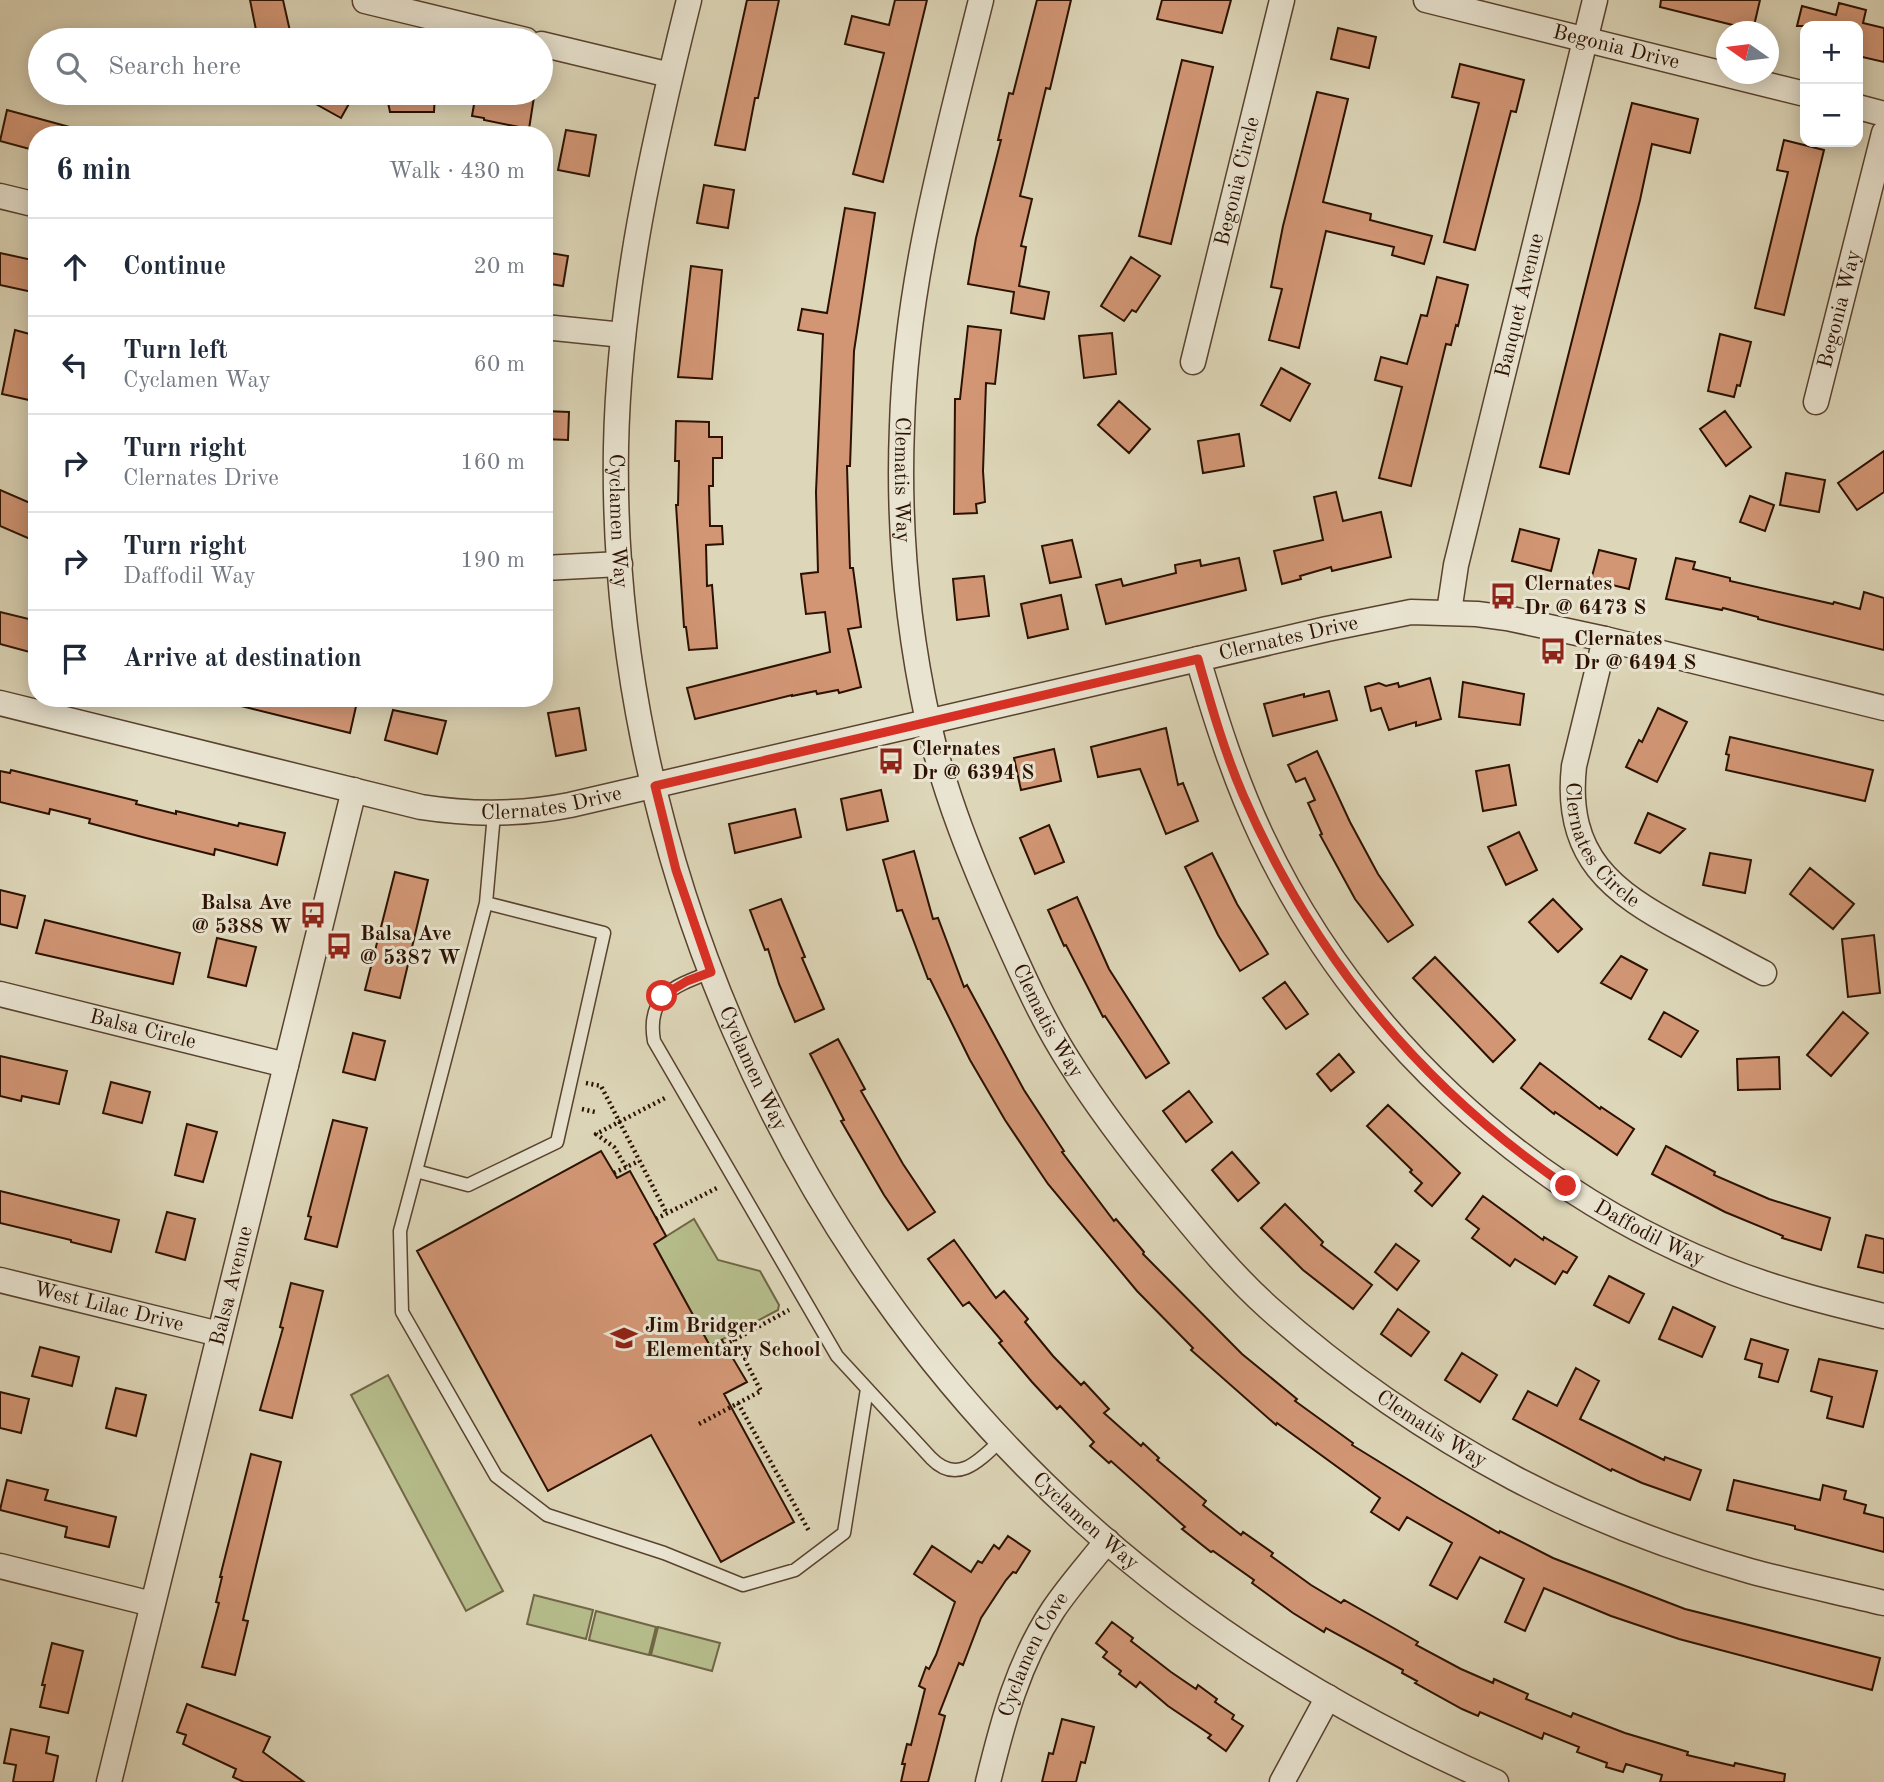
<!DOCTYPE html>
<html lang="en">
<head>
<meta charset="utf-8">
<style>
  :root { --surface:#fff; --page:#f2f2f3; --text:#1f2937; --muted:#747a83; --line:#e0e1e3 }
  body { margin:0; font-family:"Old Standard TT",serif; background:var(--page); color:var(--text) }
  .controls { position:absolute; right:21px; top:21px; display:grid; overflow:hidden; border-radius:14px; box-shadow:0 4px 18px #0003 }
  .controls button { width:63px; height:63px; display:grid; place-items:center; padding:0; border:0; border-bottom:2px solid var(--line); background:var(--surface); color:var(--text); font:35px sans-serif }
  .compass { position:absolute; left:1716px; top:21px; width:63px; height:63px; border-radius:50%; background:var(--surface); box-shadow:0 4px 18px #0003; rotate:284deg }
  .stop { position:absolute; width:21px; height:21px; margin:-16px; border:5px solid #d93025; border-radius:50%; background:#fff }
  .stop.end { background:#d93025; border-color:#fff; box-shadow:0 2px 7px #0008 }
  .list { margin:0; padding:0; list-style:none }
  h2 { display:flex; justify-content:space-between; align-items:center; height:91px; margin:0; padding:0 28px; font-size:30px }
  h2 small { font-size:23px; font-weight:400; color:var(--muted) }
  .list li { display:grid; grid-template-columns:46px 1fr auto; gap:21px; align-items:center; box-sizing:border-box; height:98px; padding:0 28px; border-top:2px solid var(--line) }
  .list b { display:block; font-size:26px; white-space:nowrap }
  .list p { margin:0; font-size:23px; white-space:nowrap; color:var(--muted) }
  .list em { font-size:23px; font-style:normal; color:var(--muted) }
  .icon { flex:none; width:38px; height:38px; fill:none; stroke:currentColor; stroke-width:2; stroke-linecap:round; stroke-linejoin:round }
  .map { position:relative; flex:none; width:1884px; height:1782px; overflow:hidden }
  .search { position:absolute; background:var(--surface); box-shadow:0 4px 18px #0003; left:28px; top:28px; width:525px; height:77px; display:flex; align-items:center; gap:18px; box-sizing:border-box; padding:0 24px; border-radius:38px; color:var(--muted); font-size:26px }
  .panel { position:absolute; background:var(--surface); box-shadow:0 4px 18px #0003; left:28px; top:126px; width:525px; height:581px; border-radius:28px }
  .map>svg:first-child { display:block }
</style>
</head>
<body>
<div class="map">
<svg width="1884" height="1782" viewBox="0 0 1884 1782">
  <rect width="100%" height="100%" fill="#ddd6b8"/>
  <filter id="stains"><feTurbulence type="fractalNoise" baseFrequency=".00286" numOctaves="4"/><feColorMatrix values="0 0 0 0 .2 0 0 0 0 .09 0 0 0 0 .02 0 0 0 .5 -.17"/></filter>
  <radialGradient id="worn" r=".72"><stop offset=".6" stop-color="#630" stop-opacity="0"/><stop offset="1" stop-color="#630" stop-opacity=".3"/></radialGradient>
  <path fill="#b6bc8b" stroke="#716646" stroke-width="2" d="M694,1219l24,41 42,11 19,34 -1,5 -68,36 -56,-102z
    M388,1375l115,216 -37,20 -115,-216z
    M534,1595l59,15 -7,29 -59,-15z
    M596,1611l60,16 -7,28 -60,-15z
    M658,1627l62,16 -8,28 -61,-16z"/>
  <path fill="#d29675" stroke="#2c1100" stroke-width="2" d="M250,0h33l9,40h-34z
    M747,0h32l-21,98h-3l-10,52 -30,-5z
    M895,0h32l-44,182 -30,-8 31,-121 -39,-9 7,-28 37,9z
    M1037,0h34l-21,89 -4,-1 -26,108 12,3 -11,47 5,1 -7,39 30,6 -5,27 -33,-6 3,-21 -46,-8 8,-46 25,-98h-3l11,-47 4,1z
    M1162,0h69l-9,33 -65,-14z
    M1661,0h99l-7,30 -93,-23z
    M1839,3l27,7 -3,13 21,5v34l-26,-6v-30h-61l5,-20 34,9z
    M1338,28l38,9 -7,31 -38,-9z
    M1182,60l31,7 -42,177 -32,-8z
    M1460,64l64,16 -8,32 -5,-1 -36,139 -31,-8 35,-139 -27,-6z
    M1317,92l31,7 -25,103 48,12 -1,6 62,16 -8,28 -32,-9 2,-8 -68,-16 -27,117 -30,-8 13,-51 -11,-2 12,-61z
    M296,93h59l-14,25z
    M386,93h49l-1,19h-44z
    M476,93h35l23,4 -5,32 -45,-9v-2l-12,-2z
    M1632,103l66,16 -8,34 -38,-9 -12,56 -71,274 -29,-7z
    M7,110l70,19 -1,6h-39v16l-37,-10z
    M566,130l30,5 -7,41 -31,-6z
    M1784,140l40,10 -40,165 -29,-7 33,-136 -11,-2z
    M704,185l30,5 -6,38 -31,-5z
    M845,208l30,5 -21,138 -4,115h-3l3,102h3l8,59 -13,2 13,58 -22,6 -1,-3 -21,4 -1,-3 -24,5v-1l-97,24 -8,-31 143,-36 -5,-40 -19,2 -5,-40 17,-2 -2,-80 7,-158 -25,-4 4,-21 25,4z
    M544,252l24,4 -5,30 -19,-3z
    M0,253l37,8v32l-37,-8z
    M1131,257l29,19 -24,36 -4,-2 -8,11 -23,-15z
    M691,266l31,4 -10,109 -34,-2z
    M1437,277l31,8 -10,41 -2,-1 -5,20 -5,-1 -35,142 -32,-8 23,-91 -27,-7 6,-23 26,7 14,-49 6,1z
    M968,326l33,4 -6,54 -9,-1 -3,88 2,31 -9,2 1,9 -23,1 1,-115h5z
    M15,330l22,6v35l-8,29 -27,-6z
    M1112,333l4,41 -32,4 -5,-42z
    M1720,334l31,8 -11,44 -3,-1 -3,12 -26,-6z
    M1281,368l29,16 -20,37 -29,-16z
    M1119,401l31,28 -21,24 -31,-28z
    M544,411l25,1 -1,28 -24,-1z
    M1725,411l26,36 -25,19 -26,-37z
    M676,421l33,1v15h13v21h-9v28h-4l1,40h12l1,18 -17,1 1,41 5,-1 5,63 -28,2 -3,-23h-2l-8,-122h2l1,-44h-4z
    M1239,434l5,32 -41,7 -5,-32z
    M1884,451v41l-27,18 -19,-27z
    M1786,473l39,7 -6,32 -39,-7z
    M0,490l37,16v36l-37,-16z
    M1336,492l7,29 38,-9 10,45 -59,14 -1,-4 -31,9 1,3 -19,5 -8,-33 49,-11 -9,-43z
    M1750,496l24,9 -9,26 -25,-9z
    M1520,529l39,10 -8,32 -39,-10z
    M1072,540l9,37 -31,6 -8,-37z
    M1599,550l37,9 -7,30 -38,-9z
    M1239,558l7,32 -140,34 -10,-39 25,-6 2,7 53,-13 -1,-8 25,-5 1,6z
    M1676,558l19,4 -2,7 37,9v3l103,23 1,-2 26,7 4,-17 20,6v52l-126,-31v-2l-35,-9 -1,2 -56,-11z
    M984,576l5,40 -32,4 -4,-41z
    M1061,595l7,34 -40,9 -7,-34z
    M0,612l37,9v33l-37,-10z
    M1430,678l11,41 -25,7v-4l-27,8 -8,-22 -10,3 -6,-24 14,-4 7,3 12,-3 1,4z
    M1463,682l61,12 -4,31 -61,-8z
    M1329,691l8,29 -64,16 -9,-32 40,-10v3z
    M238,698h104l15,4 -7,31 -113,-28z
    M579,708l7,42 -30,6 -8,-43z
    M1658,708l29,14 -30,60 -31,-15 13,-27 3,2z
    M393,710l53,11 -9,33 -52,-14z
    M1166,728l12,57 5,-2 15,38 -32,13 -26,-65 -42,8 -7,-30z
    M1730,737l143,33 -8,31 -139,-31 3,-15 -3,-1z
    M1054,749l7,32 -40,9 -7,-32z
    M1317,751l33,71 28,52 35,51 -25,17 -33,-43 -35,-64 2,-1 -14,-31 7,-3 -10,-22 -9,4 -8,-17z
    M1509,765l7,40 -33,6 -7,-40z
    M11,770l126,31 -1,3 40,10v-3l62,15 1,-3 46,10 -8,32 -62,-16 -1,6 -68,-17 -57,-15 1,-4 -40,-10 -1,5 -49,-12v-31l10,2z
    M881,790l7,31 -41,9 -6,-31z
    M795,809l6,28 -66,16 -6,-29z
    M1648,813l37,16 -25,24 -25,-10z
    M1049,825l15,37 -29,12 -15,-36z
    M1519,832l18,38 -31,15 -18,-38z
    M914,851l19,68 5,-1 26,69 3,-2 57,105 40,61 -2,1 52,69 2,-2 28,33 -1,2 99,100 55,45 -2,2 58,42 -1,2 86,53 61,35 1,-2 53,27 132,51 195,49 -8,32 -193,-51 -68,-23 -67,-28 -19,43 -20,-9 19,-43 -44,-22 -23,42 -27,-14 22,-42 -45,-26 -8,13 -28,-18 9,-14 -103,-75 -1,2 -85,-75 2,-2 -56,-57 -89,-107 -43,-64 -35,-60 -40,-81h-2l-26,-69 -5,1 -14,-51z
    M1212,853l25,51 31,50 -28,17 -22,-36 -33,-68z
    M1710,853l41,7 -6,33 -42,-8z
    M1810,868l44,36 -21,25 -43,-35z
    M395,872l33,8 -28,118 -35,-8z
    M0,890l25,6 -8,32 -17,-4z
    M1077,897l32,72 60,94 -23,15 -41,-62 -2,1 -37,-72 -2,1 -16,-36z
    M781,899l24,58 -3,1 22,51 -29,13 -16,-38 -11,-35 -3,1 -15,-40z
    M1553,899l29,30 -24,23 -29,-30z
    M45,920l135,33 -7,31 -137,-31z
    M1874,935l6,58 -32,4 -6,-58z
    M217,938l39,9 -10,39 -38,-9z
    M1621,956l26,14 -16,29 -30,-16z
    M1435,957l80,83 -22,22 -80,-84z
    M1285,982l23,32 -22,15 -23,-31z
    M1664,1012l34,19 -17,26 -32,-18z
    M1843,1012l25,21 -37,43 -24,-21z
    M353,1033l32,8 -10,39 -32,-8z
    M838,1039l27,50 -4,2 42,73 32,48 -27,18 -24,-35 -43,-74 3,-1 -34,-66z
    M1339,1054l15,18 -23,19 -14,-17z
    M0,1056l67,15 -8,33 -37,-8 -1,5 -21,-5z
    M1779,1057l1,32 -42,1 -1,-31z
    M1540,1063l60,46 1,-2 33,22 -17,26 -62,-43 -1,2 -33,-26z
    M111,1082l39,10 -8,31 -39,-10z
    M1189,1091l23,31 -26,20 -23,-31z
    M1388,1105l72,68 -28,33 -17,-15 7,-8 -12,-11 2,-2 -45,-44z
    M333,1120l34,8 -30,119 -32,-8 6,-22 -3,-1z
    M187,1124l30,8 -14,50 -28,-7z
    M1666,1146l49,26 -1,3 55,24 61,19 -9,32 -39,-12 1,-2 -58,-24 -73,-38z
    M601,1151l16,27 13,-7 36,65 -12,8 56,102 12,-6 25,42 -23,12 70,128 -73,40 -70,-127 -103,56 -131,-240z
    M1232,1152l27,31 -21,18 -26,-31z
    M0,1191l119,29 -8,32 -40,-10v-2l-71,-17z
    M1483,1196l60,44 1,-3 33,20 -10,16 -4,-2 -8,13 -40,-25 -5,7 -38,-28 7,-9 -13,-10z
    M1285,1204l38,38 -2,3 51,40 -19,24 -50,-39 -42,-42z
    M167,1212l28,7 -10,41 -29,-8z
    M1866,1235l18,4v34l-26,-6z
    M954,1240l42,58 8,-7 24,28 -3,3 28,34 28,29 3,-3 25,27 -5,4 37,33 2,-3 16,15 -2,2 49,41 -3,4 38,30 2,-3 30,21 -2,3 40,29 30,18 3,-3 74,42 -2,3 45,24 32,14 1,-4 34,15 -2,5 45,18 2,-4 52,20 63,19 -1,3 47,11 1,-3 50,11 -1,8h-124l2,-7 -36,-11 -3,8 -17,-5 1,-4 -30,-11 2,-5 -35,-14 -2,6 -62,-27 -2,4 -16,-7 -47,-26 2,-2 -15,-8 1,-3 -77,-42 -2,4 -31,-19 -41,-30 2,-3 -41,-29 -2,1 -29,-23 3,-2 -74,-66 -2,2 -19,-17 4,-4 -34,-36 -3,3 -25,-27 -33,-39 3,-2 -33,-39 -6,4 -35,-47z
    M1396,1244l23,17 -22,29 -22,-18z
    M1609,1276l35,18 -15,29 -35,-18z
    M291,1283l32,8 -31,127 -32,-8 23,-82 -3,-1z
    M1673,1307l42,20 -13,30 -43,-18z
    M1398,1309l31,23 -18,24 -30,-22z
    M1751,1339l37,11 -10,32 -19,-5 3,-13 -17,-5z
    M40,1347l39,10 -7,29 -40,-10z
    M1462,1353l35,22 -17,27 -35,-22z
    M1819,1359l58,12 -14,56 -36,-9 5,-21 -21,-6z
    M1576,1368l23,13 -19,38 84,41 1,-3 36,13 -11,30 -48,-17 -30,-14 -1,2 -98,-52 15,-28 29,15z
    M116,1388l30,7 -10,41 -30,-8z
    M0,1392l29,7 -8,34 -21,-5z
    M251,1454l30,8 -38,158 5,1 -13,54 -33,-8 17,-64 -3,-1 6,-25h-2z
    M7,1480l41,10 -3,10 71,17 -7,30 -44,-10 2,-10 -67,-17z
    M1734,1480l86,20 3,-15 23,6 -2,8 22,6 -2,8 20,5v34l-89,-23v-3l-68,-16z
    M1008,1536l22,15 -14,22 -3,-1 -7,8 -25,38 -18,47 -4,-2 -20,51 6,2 -17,66h-27l4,-18h-3l5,-20 4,1 14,-56 -6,-3 7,-19 3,2 7,-14 19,-53 -41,-28 18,-28 39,26 7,-11 4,2 12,-18 5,4z
    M1112,1622l21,16 -2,3 40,31 25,17 2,-4 19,14 -2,3 19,13 -2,4 11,7 -17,25 -18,-13 3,-3 -43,-29 -28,-24 -4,5 -17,-13 2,-3 -18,-14 4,-5 -11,-9z
    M52,1643l31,8 -15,62 -28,-6 5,-22h-3z
    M187,1704l83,33 -7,15 41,30h-60l-11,-5 3,-8 -53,-25 3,-9 -9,-3z
    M1062,1719l32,8 -9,36 -4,-1 -5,20h-34l7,-29 4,1z
    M11,1729l38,8 -3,16 12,3 -5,26h-40l3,-17 -12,-2z"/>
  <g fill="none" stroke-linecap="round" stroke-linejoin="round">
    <g stroke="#58422e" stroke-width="15">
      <path id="lane" d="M486,903l118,30 -47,209 -89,43 -52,-14 70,-268 8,-89
        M711,972c-36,14 -65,23 -57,69l183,315 94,102c27,28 50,1 71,-19
        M416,1171l-16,60 2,81 94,164 51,39 117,38 79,32 52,-15 49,-37 23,-144"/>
    </g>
    <g stroke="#58422e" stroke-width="27">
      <g id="street">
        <path id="s1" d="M689,0c-37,148 -70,294 -73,447 -7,396 169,803 462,1069 123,112 267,200 418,266"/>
        <path id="s2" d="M981,0c-35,141 -75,281 -79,426 -4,99 5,199 26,295 16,72 45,143 75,210 20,45 40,90 67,132 30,48 64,92 100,136 32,39 63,77 100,110 74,66 156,122 244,169 74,39 155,70 236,93 44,12 89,21 134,32"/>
        <path id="s3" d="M1426,0l379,94"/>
        <path d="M365,1l161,39"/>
        <path d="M541,44l129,31"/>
        <path d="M1858,107l26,7"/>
        <path d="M0,196l37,9"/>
        <path d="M544,327l79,8"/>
        <path id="s4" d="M1193,362l89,-362"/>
        <path id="s5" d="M1816,402l68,-269"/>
        <path d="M544,568l76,-4"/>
        <path id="s6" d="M1449,612l7,-47 139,-565"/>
        <path id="s7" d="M1605,639l-31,127c-10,91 38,126 109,164 27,14 54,29 81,43"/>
        <path id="s8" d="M1198,659c18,61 37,121 64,178 92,195 261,352 460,431 52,21 107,35 162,48"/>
        <path id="s9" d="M0,703l421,104c51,8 99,8 149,-2l757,-176 84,-17 66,2 30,4 98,21 279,69"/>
        <path id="s10" d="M0,994l286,71"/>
        <path id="s11" d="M0,1280l219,54"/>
        <path d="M0,1566l152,38"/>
        <path id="s12" d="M109,1782l245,-992"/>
        <path id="s13" d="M988,1782c15,-61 30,-119 65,-172 16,-24 36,-46 54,-69"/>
        <path d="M1282,1782l46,-85"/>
      </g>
    </g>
    <path stroke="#2c1100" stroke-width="4.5" stroke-dasharray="2 3.5" stroke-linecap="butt" d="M586,1083l15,3 66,128
      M582,1109l13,3
      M626,1167l-12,-20 -18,-13 69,-36
      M614,1173l25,-12
      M656,1219l61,-31
      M725,1345l64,-35
      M738,1403l71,128
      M699,1424l62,-33 -27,-52"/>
    <use href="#lane" stroke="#e9e4d1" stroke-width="12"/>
    <use href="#street" stroke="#e9e4d1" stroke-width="24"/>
  </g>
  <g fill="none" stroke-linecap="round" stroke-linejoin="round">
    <path stroke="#d93025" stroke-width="9" d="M662,996l25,-15 24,-9 -35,-102 -21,-84 543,-127c13,46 26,92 45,136 70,161 178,292 323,391"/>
  </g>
  <defs>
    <g id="bus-bare" transform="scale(2.1)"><path d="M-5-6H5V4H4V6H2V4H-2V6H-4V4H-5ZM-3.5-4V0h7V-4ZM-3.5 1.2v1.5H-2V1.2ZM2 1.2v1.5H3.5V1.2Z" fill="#8f2418" stroke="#e9e4d1" stroke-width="2.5" paint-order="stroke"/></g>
    <g id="school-bare" transform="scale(2.1)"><path d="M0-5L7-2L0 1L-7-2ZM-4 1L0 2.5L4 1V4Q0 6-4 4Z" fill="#8f2418" stroke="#e9e4d1" stroke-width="2.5" paint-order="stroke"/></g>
  </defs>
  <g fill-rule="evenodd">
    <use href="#bus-bare" x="1503" y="596"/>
    <use href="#bus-bare" x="1553" y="651"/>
    <use href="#bus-bare" x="891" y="761"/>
    <use href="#bus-bare" x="313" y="915"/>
    <use href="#bus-bare" x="339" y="946"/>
    <use href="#school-bare" x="624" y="1338"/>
  </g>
  <g text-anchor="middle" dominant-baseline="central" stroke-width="6" stroke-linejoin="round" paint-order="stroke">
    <g font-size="21" fill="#2c1100" stroke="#e9e4d1">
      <text stroke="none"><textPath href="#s3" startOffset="196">Begonia Drive</textPath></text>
      <text stroke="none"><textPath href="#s4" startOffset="186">Begonia Circle</textPath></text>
      <text stroke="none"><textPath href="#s6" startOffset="315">Banquet Avenue</textPath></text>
      <text stroke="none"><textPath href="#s5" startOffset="96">Begonia Way</textPath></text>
      <text stroke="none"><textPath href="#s2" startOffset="488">Clematis Way</textPath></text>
      <text stroke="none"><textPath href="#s1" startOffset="528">Cyclamen Way</textPath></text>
      <text stroke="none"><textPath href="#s9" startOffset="1321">Clernates Drive</textPath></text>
      <text stroke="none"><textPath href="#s9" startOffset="565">Clernates Drive</textPath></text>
      <text stroke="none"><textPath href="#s7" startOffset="219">Clernates Circle</textPath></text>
      <text stroke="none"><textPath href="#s2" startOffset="1055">Clematis Way</textPath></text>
      <text stroke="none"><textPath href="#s10" startOffset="147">Balsa Circle</textPath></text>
      <text stroke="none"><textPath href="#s1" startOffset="1096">Cyclamen Way</textPath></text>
      <text stroke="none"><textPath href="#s8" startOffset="754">Daffodil Way</textPath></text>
      <text stroke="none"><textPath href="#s12" startOffset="511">Balsa Avenue</textPath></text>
      <text stroke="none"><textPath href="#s11" startOffset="112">West Lilac Drive</textPath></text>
      <text stroke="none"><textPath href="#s2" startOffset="1622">Clematis Way</textPath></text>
      <text stroke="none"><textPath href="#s1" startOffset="1662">Cyclamen Way</textPath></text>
      <text stroke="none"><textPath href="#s13" startOffset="136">Cyclamen Cove</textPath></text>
    </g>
    <g font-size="21" font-weight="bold" fill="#2c1100" stroke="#e9e4d1" text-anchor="start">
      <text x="1524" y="584">Clernates<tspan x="1524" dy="24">Dr @ 6473 S</tspan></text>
      <text x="1574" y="639">Clernates<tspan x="1574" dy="24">Dr @ 6494 S</tspan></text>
      <text x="912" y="749">Clernates<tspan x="912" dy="24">Dr @ 6394 S</tspan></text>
      <text x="292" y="903" text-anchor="end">Balsa Ave<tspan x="292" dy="24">@ 5388 W</tspan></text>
      <text x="360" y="934">Balsa Ave<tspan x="360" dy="24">@ 5387 W</tspan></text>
      <text x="645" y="1326">Jim Bridger<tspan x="645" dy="24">Elementary School</tspan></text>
    </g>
  </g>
  <rect width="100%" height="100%" filter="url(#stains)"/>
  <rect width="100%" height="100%" fill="url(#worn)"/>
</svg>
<div class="controls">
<button>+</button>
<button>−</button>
</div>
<svg class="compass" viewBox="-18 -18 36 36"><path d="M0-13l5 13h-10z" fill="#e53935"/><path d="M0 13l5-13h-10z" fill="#747a83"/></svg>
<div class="stop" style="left:662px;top:996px"></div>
<div class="stop end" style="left:1566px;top:1186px"></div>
<div class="search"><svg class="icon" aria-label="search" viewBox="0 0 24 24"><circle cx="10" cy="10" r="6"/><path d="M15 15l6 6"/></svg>Search here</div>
<section class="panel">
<h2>6 min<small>Walk · 430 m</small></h2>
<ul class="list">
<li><svg class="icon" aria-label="ahead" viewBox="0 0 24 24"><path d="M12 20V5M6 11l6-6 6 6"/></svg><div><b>Continue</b></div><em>20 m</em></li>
<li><svg class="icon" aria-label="left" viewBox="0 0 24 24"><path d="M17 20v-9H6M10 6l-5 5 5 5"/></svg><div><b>Turn left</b><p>Cyclamen Way</p></div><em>60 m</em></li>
<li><svg class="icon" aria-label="right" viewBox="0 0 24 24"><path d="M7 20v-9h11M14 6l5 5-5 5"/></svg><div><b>Turn right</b><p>Clernates Drive</p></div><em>160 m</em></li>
<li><svg class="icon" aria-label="right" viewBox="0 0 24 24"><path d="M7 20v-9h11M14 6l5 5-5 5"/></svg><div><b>Turn right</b><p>Daffodil Way</p></div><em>190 m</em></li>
<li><svg class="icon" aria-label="arrive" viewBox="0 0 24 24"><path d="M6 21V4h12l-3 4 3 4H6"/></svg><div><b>Arrive at destination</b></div></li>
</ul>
</section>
</div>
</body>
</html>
